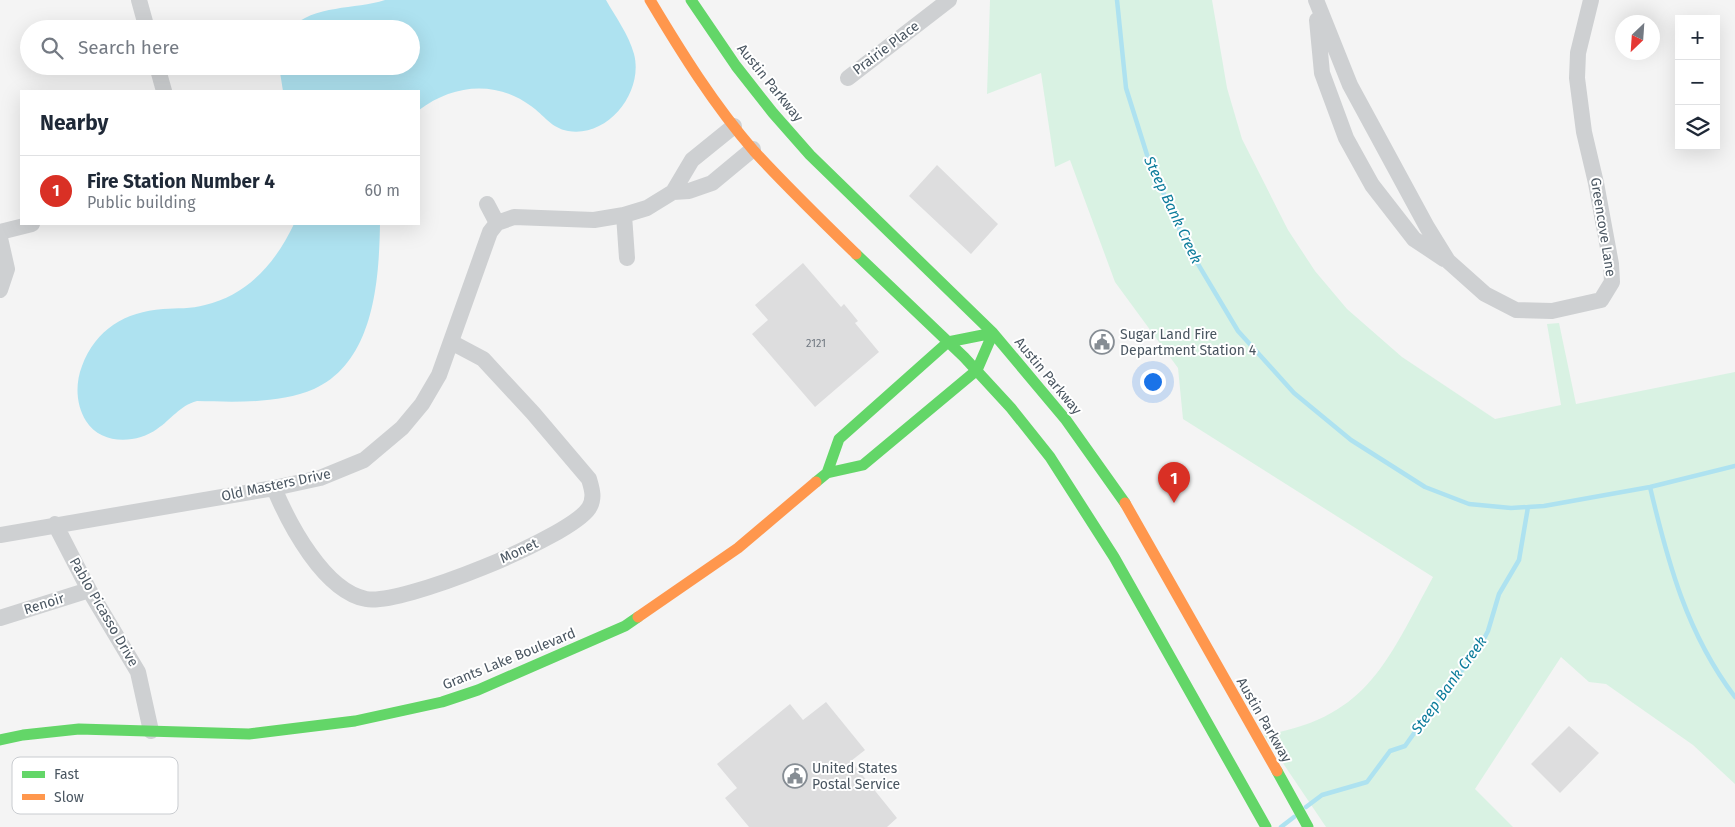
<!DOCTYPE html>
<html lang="en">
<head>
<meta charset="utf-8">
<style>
  :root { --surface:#fff; --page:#f6f6f7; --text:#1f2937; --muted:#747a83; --line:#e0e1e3; --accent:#d93025 }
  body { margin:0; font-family:"Fira Sans",sans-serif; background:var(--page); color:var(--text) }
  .controls { position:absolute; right:15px; top:15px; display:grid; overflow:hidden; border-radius:0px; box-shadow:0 5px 20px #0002 }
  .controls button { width:45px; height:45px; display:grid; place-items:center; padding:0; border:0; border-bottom:1px solid var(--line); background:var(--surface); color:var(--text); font:25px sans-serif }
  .compass { position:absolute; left:1615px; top:15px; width:45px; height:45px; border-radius:50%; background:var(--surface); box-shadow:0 5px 20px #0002; rotate:205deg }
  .you { position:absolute; left:1152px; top:381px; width:18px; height:18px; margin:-12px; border:4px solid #fff; border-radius:50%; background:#1a73e8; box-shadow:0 0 0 8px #1a73e833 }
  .badge { display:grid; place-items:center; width:32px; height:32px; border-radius:50%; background:var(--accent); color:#fff; font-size:16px; font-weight:700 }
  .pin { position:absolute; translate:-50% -41px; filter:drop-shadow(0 1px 2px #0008) }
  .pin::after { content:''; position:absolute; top:26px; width:18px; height:15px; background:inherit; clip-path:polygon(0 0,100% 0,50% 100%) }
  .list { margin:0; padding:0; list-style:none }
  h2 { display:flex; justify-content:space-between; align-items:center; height:65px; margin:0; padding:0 20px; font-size:21px }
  h2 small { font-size:16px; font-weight:400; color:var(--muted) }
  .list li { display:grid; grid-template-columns:32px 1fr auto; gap:15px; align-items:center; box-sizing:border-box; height:70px; padding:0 20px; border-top:1px solid var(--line) }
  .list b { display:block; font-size:19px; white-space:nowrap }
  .list p { margin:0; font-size:16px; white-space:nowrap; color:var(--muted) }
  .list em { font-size:16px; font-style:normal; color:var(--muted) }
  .icon { flex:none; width:28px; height:28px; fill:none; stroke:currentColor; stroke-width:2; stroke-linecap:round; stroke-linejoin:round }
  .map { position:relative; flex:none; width:1735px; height:827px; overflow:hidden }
  .search { position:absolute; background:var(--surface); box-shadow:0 5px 20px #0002; left:20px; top:20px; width:400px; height:55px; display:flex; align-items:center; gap:12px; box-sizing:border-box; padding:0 18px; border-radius:28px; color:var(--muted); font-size:19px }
  .panel { position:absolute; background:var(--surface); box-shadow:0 5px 20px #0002; left:20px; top:90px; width:400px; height:135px; border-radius:0px }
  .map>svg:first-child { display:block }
</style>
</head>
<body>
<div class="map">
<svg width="1735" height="827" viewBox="0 0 1735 827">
  <rect width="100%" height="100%" fill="#f4f4f4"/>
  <path fill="#d9f2e3" d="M990,0h222l15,88 15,51 46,91 27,41 32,38 55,48 93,62 66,-14 -14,-81 12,-1 17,81 159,-32v412l-42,-39 -87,-61 -17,-2 -28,-25 -86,132 38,38h-187l-62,-92c104,-17 123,-74 169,-158l-250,-158 -5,-51 -63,-86 -45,-122 -15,7 -14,-94 -54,21z"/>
  <path fill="#aee2f0" d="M385,0h221c9,16 23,35 28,54 10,38 -26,84 -66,77 -17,-3 -24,-16 -37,-25 -35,-26 -78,-22 -112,4v-19h-136l-4,-25h132v-37h-121c24,-25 65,-19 95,-29z
    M294,224h86c-1,57 -6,138 -66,165 -35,15 -80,13 -117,12 -18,5 -25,18 -40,28 -21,15 -56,16 -71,-8 -10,-16 -11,-37 -4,-55 14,-37 43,-54 81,-57 14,-1 28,0 42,-4 43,-10 71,-43 89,-81z"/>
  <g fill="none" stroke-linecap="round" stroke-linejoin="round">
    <path stroke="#aee2f0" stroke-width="4.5" d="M1117,0l9,88 22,70 38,86 52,87 56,62 57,47 74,47 44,17 42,4 33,-2 106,-19 85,-21
      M1650,487c18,76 37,147 85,210
      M1306,807l16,-12 45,-13 23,-31 15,-5 39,-55 32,-37 12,-23 11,-37 20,-34 9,-53
      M1281,827l13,-10"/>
  </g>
  <path fill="#ddddde" d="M937,165l61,59 -27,30 -62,-58z
    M803,263l38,44 3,-3 14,17 -3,2 24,29 -64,55 -63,-73 16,-14 -13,-15z
    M826,702l39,48 -14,11 46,57 -10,9h-138l-24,-29 12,-10 -20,-24 73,-60 13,16z
    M1569,726l30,27 -39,40 -29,-29z"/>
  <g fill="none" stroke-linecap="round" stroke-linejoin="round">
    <path stroke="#ced0d2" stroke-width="16" d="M139,0l8,29
      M1316,0l34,85 77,142 21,34 37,33 31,16 36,1 49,-11 11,-18 -1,-18 -15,-81 -12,-51 -7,-54 1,-25 13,-53
      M1317,20l5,53 24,65 26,47 42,54 30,20
      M157,66l7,25
      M848,78l101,-78
      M673,192l19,-32 42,-34
      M487,204l10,19
      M624,215l3,43
      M0,232l32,-8
      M0,238l7,31 -7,21
      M274,488c15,36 50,103 92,111 35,7 203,-61 223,-91 6,-10 3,-19 0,-29l-56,-66 -50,-54 -32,-17
      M55,524l34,66 49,82 13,59
      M0,535l274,-47 46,-10 44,-18 38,-32 20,-24 17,-29 51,-143 7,-9 17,-6 80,3 30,-5 23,-7 26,-16 16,-1 23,-8 41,-34
      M0,618l89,-28"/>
    <path stroke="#63d668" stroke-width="11" d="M691,0l45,66 37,47 37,42 183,178 73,87 59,83
      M856,254l108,103 47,51 39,49 64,100 152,270
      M827,473l36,-8 114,-95 16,-37
      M816,482l11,-9 12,-34 109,-97 45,-9
      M0,740l23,-5 56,-6 170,5 106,-13 87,-19 36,-12 147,-64 13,-9
      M1277,771l31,56"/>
    <path stroke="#ff974d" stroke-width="11" d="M650,0c31,52 64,105 104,151 33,36 67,69 102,103
      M1125,503l152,268
      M638,617l100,-69 78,-66"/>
  </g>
  <defs>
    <g id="civic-ring" transform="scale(1.25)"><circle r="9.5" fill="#fff" stroke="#868d94" stroke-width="1.5"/><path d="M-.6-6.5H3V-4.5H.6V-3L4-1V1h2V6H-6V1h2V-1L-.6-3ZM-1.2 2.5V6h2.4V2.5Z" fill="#868d94"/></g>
  </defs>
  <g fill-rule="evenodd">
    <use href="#civic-ring" x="1102" y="342"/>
    <use href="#civic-ring" x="795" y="776"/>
  </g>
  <g text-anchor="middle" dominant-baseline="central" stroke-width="4" stroke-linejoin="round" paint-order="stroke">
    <g font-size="11" fill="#707881">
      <text x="816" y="343">2121</text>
    </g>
    <g font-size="14" fill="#4a5661" stroke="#fff">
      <text transform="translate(886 48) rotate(-37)">Prairie Place</text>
      <text transform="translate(770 83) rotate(51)">Austin Parkway</text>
      <text transform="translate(1603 227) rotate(81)">Greencove Lane</text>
      <text transform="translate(1048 376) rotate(50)">Austin Parkway</text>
      <text transform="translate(276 485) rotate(-12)">Old Masters Drive</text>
      <text transform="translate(519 551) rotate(-25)">Monet</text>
      <text transform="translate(44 604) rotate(-17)">Renoir</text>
      <text transform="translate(104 612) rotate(60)">Pablo Picasso Drive</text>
      <text transform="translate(509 659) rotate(-22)">Grants Lake Boulevard</text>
      <text transform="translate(1264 720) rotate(60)">Austin Parkway</text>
    </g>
    <g font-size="14" fill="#4a5661" stroke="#fff" text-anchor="start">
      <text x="1120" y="334">Sugar Land Fire<tspan x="1120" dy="16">Department Station 4</tspan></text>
      <text x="812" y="768">United States<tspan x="812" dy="16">Postal Service</tspan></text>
    </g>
    <g font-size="15" font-style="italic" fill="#0c7c9b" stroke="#fff">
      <text transform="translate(1173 210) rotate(65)">Steep Bank Creek</text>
      <text transform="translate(1449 685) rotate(-54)">Steep Bank Creek</text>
    </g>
  </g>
  <rect x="12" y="757" width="166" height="57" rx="8" fill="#fff" stroke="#c9ccd0" stroke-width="1"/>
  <rect x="22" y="771" width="23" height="7" fill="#63d668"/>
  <rect x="22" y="794" width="23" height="6" fill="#ff974d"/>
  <g font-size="14" fill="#4a5661">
    <text x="54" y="779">Fast</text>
    <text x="54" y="802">Slow</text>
  </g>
</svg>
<div class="controls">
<button>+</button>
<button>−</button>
<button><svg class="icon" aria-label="layers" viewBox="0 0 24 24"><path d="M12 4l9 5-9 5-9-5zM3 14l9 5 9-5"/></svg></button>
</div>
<svg class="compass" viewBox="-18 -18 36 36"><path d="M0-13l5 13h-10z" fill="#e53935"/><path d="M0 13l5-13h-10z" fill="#747a83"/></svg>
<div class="you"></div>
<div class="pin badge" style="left:1174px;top:503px">1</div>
<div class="search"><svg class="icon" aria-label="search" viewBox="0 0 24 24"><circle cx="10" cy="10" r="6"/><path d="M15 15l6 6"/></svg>Search here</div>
<section class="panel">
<h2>Nearby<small></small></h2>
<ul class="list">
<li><span class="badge">1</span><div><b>Fire Station Number 4</b><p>Public building</p></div><em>60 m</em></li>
</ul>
</section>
</div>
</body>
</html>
